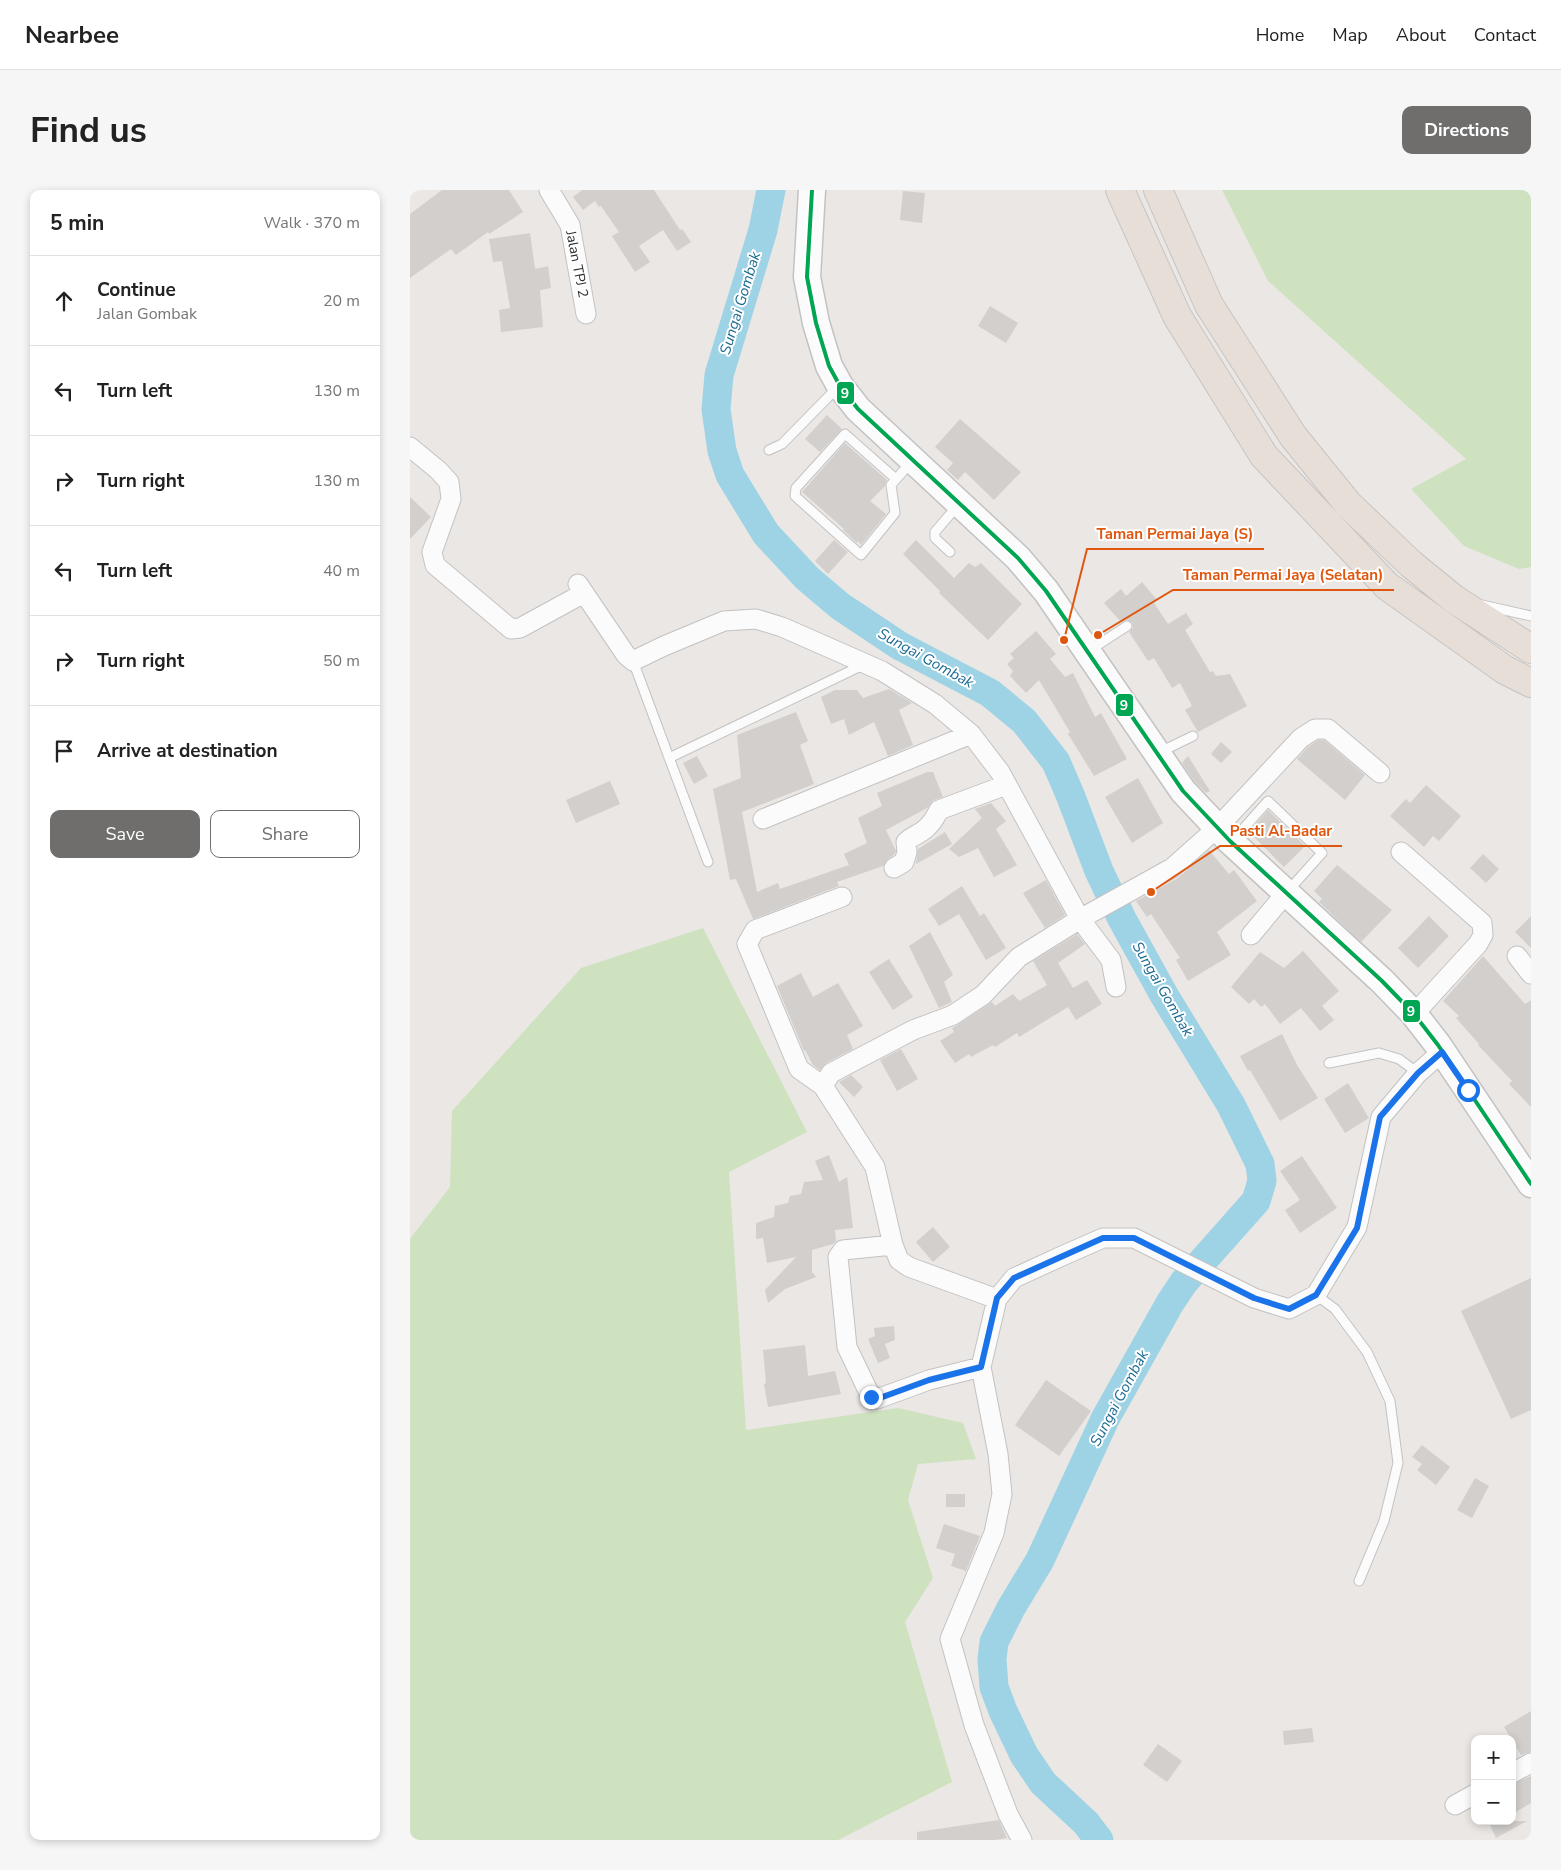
<!DOCTYPE html>
<html lang="en">
<head>
<meta charset="utf-8">
<style>
  :root { --surface:#fff; --page:#f6f6f6; --text:#222; --muted:#767676; --line:#e0e0e0; --accent:#6f6e6d }
  body { margin:0; font-family:"Nunito Sans",sans-serif; background:var(--page); color:var(--text) }
  .controls { position:absolute; right:15px; bottom:15px; display:grid; overflow:hidden; border-radius:10px; box-shadow:0 2px 8px #0003 }
  .controls button { width:45px; height:45px; display:grid; place-items:center; padding:0; border:0; border-bottom:1px solid var(--line); background:var(--surface); color:var(--text); font:25px sans-serif }
  .stop { position:absolute; width:15px; height:15px; margin:-11px; border:4px solid #1a73e8; border-radius:50%; background:#fff }
  .stop.end { background:#1a73e8; border-color:#fff; box-shadow:0 1px 5px #0008 }
  .list { margin:0; padding:0; list-style:none }
  h2 { display:flex; justify-content:space-between; align-items:center; height:65px; margin:0; padding:0 20px; font-size:21px }
  h2 small { font-size:16px; font-weight:400; color:var(--muted) }
  .list li { display:grid; grid-template-columns:32px 1fr auto; gap:15px; align-items:center; box-sizing:border-box; height:90px; padding:0 20px; border-top:1px solid var(--line) }
  .list b { display:block; font-size:19px; white-space:nowrap }
  .list p { margin:0; font-size:16px; white-space:nowrap; color:var(--muted) }
  .list em { font-size:16px; font-style:normal; color:var(--muted) }
  .actions { display:flex; gap:10px; padding:15px 20px }
  .actions a { flex:1; padding:11px 0; border:1px solid var(--accent); border-radius:10px; text-align:center; font-size:18px; color:var(--accent) }
  .actions .main { background:var(--accent); color:#fff }
  .icon { flex:none; width:28px; height:28px; fill:none; stroke:currentColor; stroke-width:2; stroke-linecap:round; stroke-linejoin:round }
  .map { position:relative; flex:none; width:1121px; height:1650px; overflow:hidden; border-radius:10px }
  header { display:flex; align-items:center; gap:30px; box-sizing:border-box; height:70px; padding:0 25px; background:var(--surface); border-bottom:1px solid var(--line) }
  header strong { font-size:24px }
  nav { display:flex; gap:28px; margin-inline-start:auto; font-size:18px }
  .intro { display:flex; align-items:center; justify-content:space-between; box-sizing:border-box; height:120px; padding:0 30px }
  h1 { margin:0; font-size:35px }
  .button { padding:12px 22px; border-radius:10px; background:var(--accent); color:#fff; font-size:18px; font-weight:700 }
  main { display:flex; gap:30px; padding:0 30px }
  aside { flex:1; background:var(--surface); border-radius:10px; box-shadow:0 2px 8px #0003 }
  .map>svg:first-child { display:block }
</style>
</head>
<body>
<header>
<strong>Nearbee</strong>
<nav><a>Home</a><a>Map</a><a>About</a><a>Contact</a></nav>
</header>
<div class="intro"><h1>Find us</h1><a class="button">Directions</a></div>
<main>
<aside>
<h2>5 min<small>Walk · 370 m</small></h2>
<ul class="list">
<li><svg class="icon" aria-label="ahead" viewBox="0 0 24 24"><path d="M12 20V5M6 11l6-6 6 6"/></svg><div><b>Continue</b><p>Jalan Gombak</p></div><em>20 m</em></li>
<li><svg class="icon" aria-label="left" viewBox="0 0 24 24"><path d="M17 20v-9H6M10 6l-5 5 5 5"/></svg><div><b>Turn left</b></div><em>130 m</em></li>
<li><svg class="icon" aria-label="right" viewBox="0 0 24 24"><path d="M7 20v-9h11M14 6l5 5-5 5"/></svg><div><b>Turn right</b></div><em>130 m</em></li>
<li><svg class="icon" aria-label="left" viewBox="0 0 24 24"><path d="M17 20v-9H6M10 6l-5 5 5 5"/></svg><div><b>Turn left</b></div><em>40 m</em></li>
<li><svg class="icon" aria-label="right" viewBox="0 0 24 24"><path d="M7 20v-9h11M14 6l5 5-5 5"/></svg><div><b>Turn right</b></div><em>50 m</em></li>
<li><svg class="icon" aria-label="arrive" viewBox="0 0 24 24"><path d="M6 21V4h12l-3 4 3 4H6"/></svg><div><b>Arrive at destination</b></div></li>
</ul>
<div class="actions"><a class="main">Save</a><a>Share</a></div>
</aside>
<div class="map">
<svg width="1121" height="1650" viewBox="0 0 1121 1650">
  <rect width="100%" height="100%" fill="#eae7e4"/>
  <path fill="#cee2c0" d="M812,0h309v377l-12,2 -55,-23 -53,-57 55,-30 -198,-178z
    M293,738l104,204 -78,40 17,258 152,-22 65,15 13,36 -58,5 -10,36 25,78 -28,44 47,160 -114,58h-428v-601l40,-52 2,-76 129,-143z"/>
  <g fill="none" stroke-linecap="round" stroke-linejoin="round">
    <path stroke="#9ed3e5" stroke-width="29" d="M361,0l-8,40 -44,145 -3,34 6,42 8,24 36,59 41,44 33,28 60,40 90,47 34,28 32,41 15,35 28,74 23,48 42,76 67,110 29,59 2,17 -6,20 -72,81 -14,21 -65,116 -65,141 -29,48 -17,34 -2,17 2,28 9,24 21,44 19,28 43,40 13,17"/>
  </g>
  <path fill="#d2cfcd" d="M32,0h67l14,22 -34,22 -1,-2 -32,23 -5,-6 -41,29v-64z
    M172,0h72l26,40 2,-1 9,13 -14,9 -14,-21 -24,16 11,16 -15,10 -23,-36 7,-4 -18,-26 -2,1 -4,-6 -12,9 -10,-13z
    M493,1l22,2 -3,30 -22,-3z
    M120,43l5,36 13,-3 3,22 -11,2 3,37 -42,5 -2,-22 11,-2 -8,-47 -9,1 -4,-23z
    M580,116l28,17 -12,20 -28,-17z
    M417,225l15,14 -22,23 -15,-13z
    M550,229l61,53 -27,28 -29,-28 -7,8 -11,-10 6,-7 -18,-16z
    M435,253l42,37 -2,6 -15,15 16,13 -25,31 -3,-4 -1,2 -14,-13 1,-1 -42,-37z
    M0,307l21,20 -21,22z
    M424,350l14,12 -20,22 -13,-13z
    M506,350l38,38 15,-15 6,4 6,-4 41,41 -34,36 -49,-47 1,-2 -37,-37z
    M732,392l15,18 -3,3 14,21 18,-11 7,11 -8,6 25,42 3,-1 3,5 14,-2 17,32 -49,26 -13,-22 7,-4 -12,-23 -8,5 -18,-30 -6,3 -19,-29 4,-4 -1,-6 -5,-2 -6,2 -17,-19 17,-14 5,7z
    M626,441l20,23 -6,5 15,18 8,-4 22,44 6,-4 26,46 -33,17 -26,-42 2,-2 -31,-52 -13,13 -16,-17 3,-5 -6,-7 7,-6 -4,-4z
    M479,499l23,14 -13,7 14,35 -25,11 -14,-34 -25,13 -5,-16 -13,5 -10,-27 14,-7h22l6,8z
    M386,522l12,29 -8,4 14,39 -72,28 15,80 21,-9 2,6 69,-24 -5,-11 23,-11 -9,-25 24,-12 -5,-13 50,-21h6l10,25 -9,3 -7,8 -41,22 10,21 -2,4 -6,4 -5,7 -46,16 2,4 -86,33 -17,-40 -6,1 -17,-91 28,-11 -4,-43z
    M908,550h6l41,35 -20,25 -48,-41 11,-12z
    M811,552l11,10 -11,11 -10,-9z
    M287,566l11,20 -14,8 -11,-21z
    M778,566l22,35 -4,2 -11,-11 -13,-19z
    M728,588l25,45 -31,20 -27,-46z
    M200,591l10,23 -44,19 -10,-23z
    M1016,595l35,31 -22,25 -6,-5 -9,11 -34,-31 16,-17 4,4z
    M581,613l15,18 -10,8 21,36 -23,12 -16,-29 -19,9 -10,-8 33,-31 -7,-9z
    M858,620l37,36 -21,21 -35,-35z
    M535,642l7,12 -36,20 2,-15z
    M799,660l20,24 5,-4 23,31 -40,31 14,23 -43,26 -12,-21 4,-2 -29,-44 -4,3 -11,-16 42,-23z
    M1073,664l16,15 -13,14 -16,-15z
    M927,675l55,45 -31,32 -42,-40 3,-3 -8,-8z
    M636,690l19,35 -20,13 -22,-35z
    M552,696l18,30 4,-3 22,35 -20,12 -27,-46 -20,12 -11,-17z
    M1019,726l20,20 -31,32 -20,-20z
    M1121,726v32l-16,-16z
    M520,742l23,43 -9,7 8,20 -13,6 -30,-62z
    M667,744l8,10 -27,19 15,25 14,-8 15,24 -26,16 -8,-13 -49,30 -2,-4 -22,14 -2,-2 -22,12 -2,-3 -14,9 -15,-22 14,-9 -2,-4 7,-4 33,-22 3,4 18,-12 6,7 28,-16 -14,-24z
    M893,761l36,40 -17,15 12,14 -14,11 -19,-23 -21,16 -15,-20 -4,3 -7,-8 -5,5 -18,-17 29,-35 24,16z
    M1073,766l42,48 6,-4v107l-22,-23 3,-3 -34,-36 1,-1 -23,-26 3,-2 -16,-15z
    M479,769l24,38 -20,13 -24,-38z
    M391,783l12,24 25,-14 25,43 -16,9 6,14 -27,14 -6,7 -7,-5 -8,-15 -1,1 -27,-65z
    M872,844l15,31 21,33 -38,23 -30,-51 -2,1 -8,-15z
    M491,859l17,30 -21,12 -17,-31z
    M441,885l12,12 -9,10 -15,-15z
    M938,893l21,35 -24,15 -21,-34z
    M419,965l10,27 8,-5 6,51 -18,2 1,11 -3,3 -21,6v22l4,5 -31,12 -17,14 -3,-13 31,-33 -29,6 -4,-25 -7,1v-16l18,-6 1,-11 13,-3 2,-7 11,-2 3,-12 19,-2 -8,-19z
    M892,966l35,52 -37,25 -15,-23 15,-10 -20,-29z
    M523,1037l17,20 -17,15 -17,-20z
    M1121,1088v132l-20,9 -50,-108z
    M484,1136l1,14 -10,4 5,14 -12,5 -10,-24 7,-3 -1,-8z
    M395,1155l3,31 27,-5 6,23 -73,13 -4,-23 2,-1 -3,-33z
    M636,1190l45,31 -32,45 -44,-31z
    M1012,1255l28,22 -14,18 -19,-15 5,-6 -10,-7z
    M1065,1288l14,8 -17,32 -15,-8z
    M536,1304h19v13h-19z
    M534,1334l36,12 -14,35 -15,-5 4,-12 -19,-6z
    M1121,1521v41l-10,3 -17,-28z
    M902,1538l2,14 -30,3 -1,-14z
    M748,1554l24,17 -15,21 -24,-17z
    M1121,1586v27l-19,11v-30z
    M589,1630l8,18 -12,2h-78v-8z
    M1078,1631h39l-31,17z"/>
  <g fill="none" stroke-linecap="round" stroke-linejoin="round">
    <g stroke="#c3c2c2" stroke-width="11">
      <path id="lane" d="M359,260l13,-6 56,-57
        M486,289l-51,-45 -49,54 -1,8 66,59 34,-42 -4,-28 21,-24
        M540,362l-15,-14v-6l23,-27
        M1072,415l49,11
        M680,460l37,-24
        M223,471l75,201
        M750,562l33,-16
        M259,568l196,-94
        M828,650l-3,-2 33,-37 54,52 -34,38
        M919,873l50,-10 20,6 19,14
        M906,1105l19,14 32,43 23,49 8,62 -14,58 -25,60"/>
    </g>
    <g stroke="#c3c2c2" stroke-width="21">
      <path id="street" d="M139,0l21,35 16,89
        M0,257l28,23 11,12 2,17 -19,53 3,13 76,64 9,-1 64,-35
        M168,394l48,71 7,6 31,-15 60,-25 32,-2 26,8 100,44 53,33 36,30 29,38 80,147 31,41 5,27
        M353,629l208,-85
        M991,662l81,71 1,12 -5,9 -64,70
        M484,678l10,-6 3,-10 -1,-10c6,-6 12,-7 18,-12 7,-5 11,-12 15,-20l67,-25
        M841,745l35,-42
        M1107,766l14,18
        M413,896l-24,-17 -52,-125 8,-14 87,-33
        M483,1055l-50,5 -5,7 9,90 24,50 6,2 52,-19 52,-13
        M587,1109l-88,-32 -10,-7 -6,-15 -18,-78 -52,-81 8,-13 82,-43 40,-15 30,-20 36,-38 61,-38 92,-51 45,-40 84,-90 14,-9h13l52,44
        M1102,1583l19,-10
        M1045,1615l20,-11
        M612,1650l-14,-26 -34,-89 -24,-86 44,-106 8,-39 -4,-40 -17,-87 16,-68 17,-21 48,-22 41,-18h31l120,60 35,11 27,-14 41,-68 24,-110 37,-44 24,-21"/>
    </g>
    <g stroke="#c3c2c2" stroke-width="29">
      <path id="secondary" d="M402,0l-5,87 9,46 13,43 11,20 18,23 160,149 28,33 137,200 47,50 152,140 32,33 24,31 93,139"/>
    </g>
    <g stroke="#c6c4c3" stroke-width="30">
      <path id="highway" d="M710,0l57,126 87,140 123,130 118,84 26,13
        M748,0l51,115 84,131 55,68 63,60 43,35 77,50"/>
    </g>
    <use href="#lane" stroke="#fcfbfb" stroke-width="9"/>
    <use href="#street" stroke="#fcfbfb" stroke-width="19"/>
    <use href="#secondary" stroke="#fcfbfb" stroke-width="26"/>
    <use href="#highway" stroke="#e7ded7" stroke-width="28"/>
    <g stroke="#fff" stroke-width="8">
      <path id="bus-1" d="M402,0l-5,87 9,46 13,43 11,20 18,23 160,149 28,33 137,200 47,50 152,140 32,33 24,31 93,139"/>
    </g>
    <use href="#bus-1" stroke="#00a651" stroke-width="4"/>
  </g>
  <g fill="none" stroke-linecap="round" stroke-linejoin="round">
    <path stroke="#1a73e8" stroke-width="6" d="M461,1207l6,2 52,-19 52,-13 16,-69 17,-20 89,-40h31l120,60 35,11 27,-14 41,-67 23,-111 38,-44 24,-21 26,38"/>
  </g>
  <g text-anchor="middle" dominant-baseline="central" stroke-width="4" stroke-linejoin="round" paint-order="stroke">
    <g font-size="14" fill="#2d2d2d" stroke="#fff">
      <text transform="translate(167 74) rotate(79)">Jalan TPJ 2</text>
    </g>
    <g font-size="15" font-style="italic" fill="#1a6b94" stroke="#fff">
      <text transform="translate(330 113) rotate(-73)">Sungai Gombak</text>
      <text transform="translate(516 468) rotate(29)">Sungai Gombak</text>
      <text transform="translate(753 799) rotate(60)">Sungai Gombak</text>
      <text transform="translate(709 1208) rotate(-62)">Sungai Gombak</text>
    </g>
  </g>
  <path fill="none" stroke="#df570e" stroke-width="2" d="M654 450L677 359H854M688 445L763 400H984M741 702L810 656H932"/>
  <g fill="#df570e" stroke="#fff" stroke-width="2">
    <circle cx="654" cy="450" r="5"/>
    <circle cx="688" cy="445" r="5"/>
    <circle cx="741" cy="702" r="5"/>
  </g>
  <g font-size="15" text-anchor="middle" font-weight="bold" fill="#df570e" stroke="#fff" stroke-width="4" stroke-linejoin="round" paint-order="stroke">
    <text x="765" y="349">Taman Permai Jaya (S)</text>
    <text x="873" y="390">Taman Permai Jaya (Selatan)</text>
    <text x="871" y="646">Pasti Al-Badar</text>
  </g>
  <g stroke="#fff" stroke-width="2">
    <rect x="426" y="191" width="19" height="24" rx="5" fill="#00a651"/>
    <rect x="705" y="503" width="19" height="24" rx="5" fill="#00a651"/>
    <rect x="992" y="809" width="19" height="24" rx="5" fill="#00a651"/>
  </g>
  <g font-size="14" text-anchor="middle" font-weight="bold" fill="#fff">
    <text x="435" y="208">9</text>
    <text x="714" y="520">9</text>
    <text x="1001" y="826">9</text>
  </g>
</svg>
<div class="controls">
<button>+</button>
<button>−</button>
</div>
<div class="stop" style="left:1058px;top:900px"></div>
<div class="stop end" style="left:461px;top:1207px"></div>
</div>
</main>
</body>
</html>
